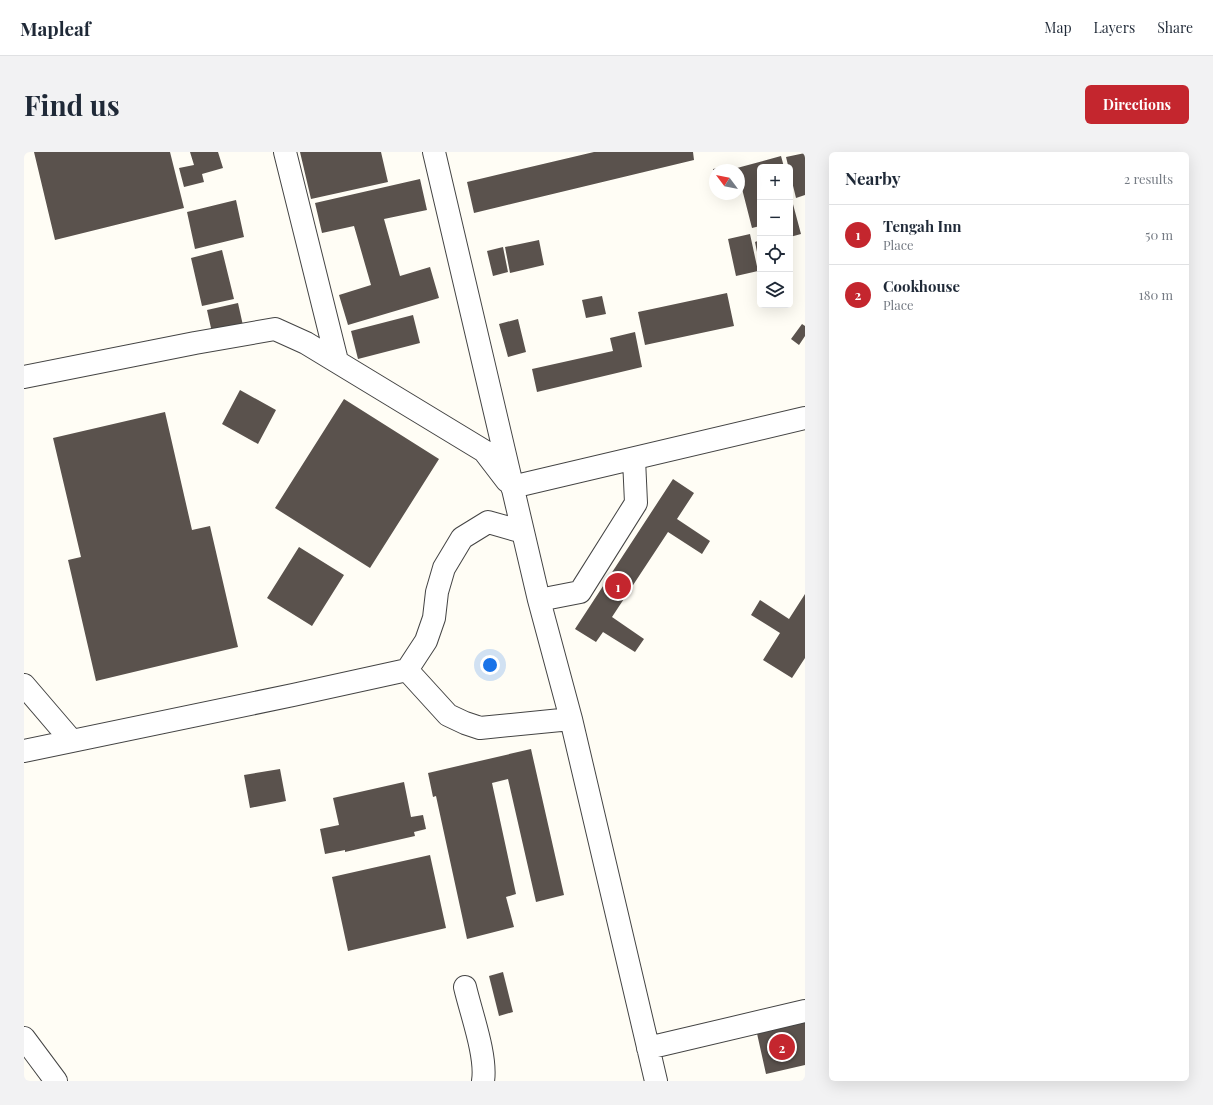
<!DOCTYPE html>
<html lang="en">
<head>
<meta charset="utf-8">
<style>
  :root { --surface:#fff; --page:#f2f2f3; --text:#1f2937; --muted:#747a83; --line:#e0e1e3; --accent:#c4262e }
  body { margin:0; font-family:"Playfair Display",serif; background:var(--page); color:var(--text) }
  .controls { position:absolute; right:12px; top:12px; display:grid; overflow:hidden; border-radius:6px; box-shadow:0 4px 16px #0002 }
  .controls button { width:36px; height:36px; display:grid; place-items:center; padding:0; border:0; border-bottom:1px solid var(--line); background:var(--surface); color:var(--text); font:20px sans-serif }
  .compass { position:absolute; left:685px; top:12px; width:36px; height:36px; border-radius:50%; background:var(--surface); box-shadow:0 4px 16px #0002; rotate:302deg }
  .you { position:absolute; left:466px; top:513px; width:14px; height:14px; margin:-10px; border:3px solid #fff; border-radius:50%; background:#1a73e8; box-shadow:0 0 0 6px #1a73e833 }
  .badge { display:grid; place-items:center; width:26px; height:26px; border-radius:50%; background:var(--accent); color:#fff; font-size:13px; font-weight:700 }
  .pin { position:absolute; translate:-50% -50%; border:2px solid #fff; box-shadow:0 1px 4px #0006 }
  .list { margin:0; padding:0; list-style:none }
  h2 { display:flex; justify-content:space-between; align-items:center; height:52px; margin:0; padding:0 16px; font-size:17px }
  h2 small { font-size:13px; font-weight:400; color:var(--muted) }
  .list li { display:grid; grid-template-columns:26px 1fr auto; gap:12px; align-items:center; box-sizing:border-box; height:60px; padding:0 16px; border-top:1px solid var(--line) }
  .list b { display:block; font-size:15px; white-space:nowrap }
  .list p { margin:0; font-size:13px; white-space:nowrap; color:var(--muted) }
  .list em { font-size:13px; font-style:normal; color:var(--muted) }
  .icon { flex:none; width:22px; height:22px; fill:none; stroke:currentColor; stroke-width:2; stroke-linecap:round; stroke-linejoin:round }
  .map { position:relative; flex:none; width:781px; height:929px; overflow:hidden; border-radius:6px }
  header { display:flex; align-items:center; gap:24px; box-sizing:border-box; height:56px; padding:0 20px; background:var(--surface); border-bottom:1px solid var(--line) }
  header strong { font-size:19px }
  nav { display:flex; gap:22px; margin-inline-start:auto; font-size:14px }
  .intro { display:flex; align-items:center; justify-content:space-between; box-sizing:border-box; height:96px; padding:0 24px }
  h1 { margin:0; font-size:28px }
  .button { padding:10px 18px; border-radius:6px; background:var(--accent); color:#fff; font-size:14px; font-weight:700 }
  main { display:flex; gap:24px; padding:0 24px }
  aside { flex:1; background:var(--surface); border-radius:6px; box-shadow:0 4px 16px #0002 }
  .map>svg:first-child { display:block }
</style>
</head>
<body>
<header>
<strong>Mapleaf</strong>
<nav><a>Map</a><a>Layers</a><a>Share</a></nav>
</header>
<div class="intro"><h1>Find us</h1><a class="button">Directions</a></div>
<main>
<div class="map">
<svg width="781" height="929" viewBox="0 0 781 929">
  <rect width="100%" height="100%" fill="#fffdf5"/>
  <path fill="#5a524d" d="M10,0h136l14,56 -129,32z
    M166,0h28l5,16 -21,6 2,8 -20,5 -5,-19 15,-3z
    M276,0h81l7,30 -77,17z
    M570,0h99l1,8 -220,53 -7,-31z
    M781,1v42l-9,3 -10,-41z
    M757,4l3,11h-24v59l-8,2 -13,-51v-7l-2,-2z
    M708,13l1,5h-20v-1z
    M396,27l7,31 -43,9 16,57 30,-9 9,31 -91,27 -9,-30 32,-10 -17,-59 -32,7 -7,-30z
    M766,41l11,41 -11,3z
    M212,48l8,37 -49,12 -8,-37z
    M726,82l8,37 -22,5 -8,-37z
    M515,88l5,25 -34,8 -5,-26z
    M736,88v22h-1l-4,-20z
    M479,95l5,25 -15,4 -6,-25z
    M198,98l12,49 -32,7 -11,-48z
    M703,141l7,33 -89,19 -7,-33z
    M578,144l4,18 -20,4 -4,-18z
    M214,151l6,27 -31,7 -6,-27z
    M389,163l7,28 -62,16 -7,-28z
    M494,167l8,33 -18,5 -9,-33z
    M778,172l3,2v10l-6,9 -8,-6z
    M611,180l7,35 -105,25 -5,-23 81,-18 -3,-13z
    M216,238l36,20 -18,34 -36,-20z
    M320,247l95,60 -69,109 -95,-60z
    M141,260l27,118 18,-4 28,121 -142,34 -28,-121 13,-3 -28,-119z
    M649,327l21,14 -17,26 33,22 -8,13 -34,-22 -56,85 32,22 -9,13 -32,-20 -7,10 -21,-13z
    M275,395l45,28 -32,51 -45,-28z
    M781,442v64l-13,20 -29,-18 17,-27 -29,-18 9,-15 29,19z
    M507,597l33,146 -28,7 -28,-123 -16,4 24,111 -10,3 8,30 -47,12 -31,-143 -3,1 -5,-24z
    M256,617l6,32 -36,7 -6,-33z
    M380,630l7,35 12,-2 3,14 -12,3 1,4 -70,16v-2l-20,4 -5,-25 19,-4 -6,-27z
    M406,703l16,73 -98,23 -16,-74z
    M479,820l10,40 -14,4 -10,-40z
    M781,865v48l-39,9 -10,-45z"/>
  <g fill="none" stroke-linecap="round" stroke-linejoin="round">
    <g stroke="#444" stroke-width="24">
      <path id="minor" d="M261,0l52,209
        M410,0l105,448 32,119 85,362
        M0,225l171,-34 80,-14 31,14 178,108 23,30
        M488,335l293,-69
        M515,448l41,-8 56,-89 -2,-44
        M383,518l41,45 17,8 15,5 91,-9
        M0,533l48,56
        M0,599l269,-56 114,-25 19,-29 8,-23 3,-26 7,-24 18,-30 26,-16 35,10
        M441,835c6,26 22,69 18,94
        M0,886l32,43
        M624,896l157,-37"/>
    </g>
    <use href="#minor" stroke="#fff" stroke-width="22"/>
  </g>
</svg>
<div class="controls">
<button>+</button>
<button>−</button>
<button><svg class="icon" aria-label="locate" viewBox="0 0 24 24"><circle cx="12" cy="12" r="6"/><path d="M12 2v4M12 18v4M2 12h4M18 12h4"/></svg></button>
<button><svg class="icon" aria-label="layers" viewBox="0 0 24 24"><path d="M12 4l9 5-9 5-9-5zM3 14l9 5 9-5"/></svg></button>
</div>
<svg class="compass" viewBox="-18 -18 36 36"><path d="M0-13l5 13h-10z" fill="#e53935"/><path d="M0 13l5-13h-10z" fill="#747a83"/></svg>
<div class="you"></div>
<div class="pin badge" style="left:594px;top:434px">1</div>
<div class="pin badge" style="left:758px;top:895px">2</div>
</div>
<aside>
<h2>Nearby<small>2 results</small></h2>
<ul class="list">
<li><span class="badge">1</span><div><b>Tengah Inn</b><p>Place</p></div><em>50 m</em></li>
<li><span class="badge">2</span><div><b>Cookhouse</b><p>Place</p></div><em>180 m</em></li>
</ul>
</aside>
</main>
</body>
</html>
